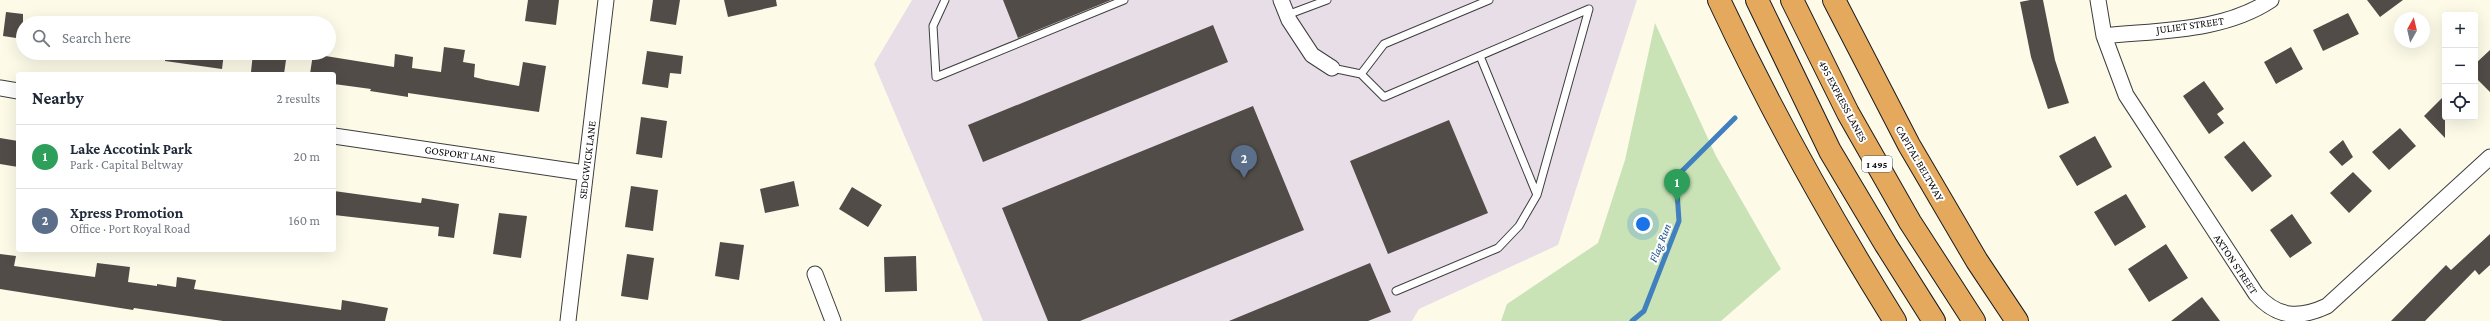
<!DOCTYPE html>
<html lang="en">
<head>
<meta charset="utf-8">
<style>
  :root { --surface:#fff; --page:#f6f6f7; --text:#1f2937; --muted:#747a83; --line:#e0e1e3; --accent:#0f766e }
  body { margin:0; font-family:"Crimson Pro",serif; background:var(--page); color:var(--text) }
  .controls { position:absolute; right:12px; top:12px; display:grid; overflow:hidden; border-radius:4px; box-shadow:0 4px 16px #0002 }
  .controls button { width:36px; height:36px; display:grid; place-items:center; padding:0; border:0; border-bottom:1px solid var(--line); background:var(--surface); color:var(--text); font:20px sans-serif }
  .compass { position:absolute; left:2394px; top:12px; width:36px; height:36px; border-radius:50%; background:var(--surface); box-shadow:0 4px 16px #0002; rotate:8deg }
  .you { position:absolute; left:1643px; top:224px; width:14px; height:14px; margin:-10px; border:3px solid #fff; border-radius:50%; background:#1a73e8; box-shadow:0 0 0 6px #1a73e833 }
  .badge { display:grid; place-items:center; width:26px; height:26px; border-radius:50%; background:var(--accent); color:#fff; font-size:13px; font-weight:700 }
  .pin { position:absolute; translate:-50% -33px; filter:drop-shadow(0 1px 2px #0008) }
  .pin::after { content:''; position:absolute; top:21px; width:14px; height:12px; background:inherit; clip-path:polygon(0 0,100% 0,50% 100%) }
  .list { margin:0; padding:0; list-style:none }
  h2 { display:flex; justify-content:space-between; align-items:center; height:52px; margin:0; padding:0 16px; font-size:17px }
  h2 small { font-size:13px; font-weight:400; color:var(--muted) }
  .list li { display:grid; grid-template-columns:26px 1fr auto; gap:12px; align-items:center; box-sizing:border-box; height:64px; padding:0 16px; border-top:1px solid var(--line) }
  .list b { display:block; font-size:15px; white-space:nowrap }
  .list p { margin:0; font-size:13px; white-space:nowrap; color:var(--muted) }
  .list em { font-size:13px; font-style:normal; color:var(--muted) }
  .icon { flex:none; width:22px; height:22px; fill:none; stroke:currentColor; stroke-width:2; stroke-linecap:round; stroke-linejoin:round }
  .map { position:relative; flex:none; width:2490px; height:321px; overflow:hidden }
  .search { position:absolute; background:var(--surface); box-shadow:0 4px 16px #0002; left:16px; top:16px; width:320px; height:44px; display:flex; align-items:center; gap:10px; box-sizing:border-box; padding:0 14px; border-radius:22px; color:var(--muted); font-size:15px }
  .panel { position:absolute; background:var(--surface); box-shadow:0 4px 16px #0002; left:16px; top:72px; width:320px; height:180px; border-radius:4px }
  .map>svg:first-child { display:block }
</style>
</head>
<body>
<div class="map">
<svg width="2490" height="321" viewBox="0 0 2490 321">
  <rect width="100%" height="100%" fill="#fdfbe8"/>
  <path fill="#e8dee8" d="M912,0h725l-79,245 -139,64 -7,12h-429l-109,-257z"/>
  <path fill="#c9e3b6" d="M1655,23l61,133 65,113 -60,52h-220l6,-17 91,-61 27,-83z"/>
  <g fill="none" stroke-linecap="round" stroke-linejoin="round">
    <path stroke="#4180be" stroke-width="5" d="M1632,321l12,-10 35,-90 -3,-44 59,-59"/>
  </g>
  <path fill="#514c47" d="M528,0h31l-3,25 -31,-4z
    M653,0h27l-4,25 -26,-4z
    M724,0h52l1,6 -49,11z
    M1003,0h108l-93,38z
    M2030,0h13l12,60 14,43 -21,6 -17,-52 -11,-55z
    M2367,0h36l-23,17z
    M6,12l17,2v25l-20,-3z
    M2348,13l11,21 -36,17 -10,-21z
    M1213,25l15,37 -245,100 -15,-37z
    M444,47l21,3 -2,12 12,2 -1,13 12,3 33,6 4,-24 23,4 -7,46 -131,-19v4l-38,-6 1,-2 -37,-5v-10h-24l3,-20 81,13 1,-13 18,3 -1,11 29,4z
    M2291,47l12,22 -27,15 -12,-22z
    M2490,50v42l-15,-15v-13z
    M647,51l36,5 -2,18 -11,-1 -2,15 -26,-4z
    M166,53h58l-2,16 -57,-8z
    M253,53h34l-3,21 -33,-2z
    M2204,81l20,28 -7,5 7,9 -15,11 -26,-38z
    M2445,95v43l-21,-22z
    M1253,106l51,124 -224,91h-32l-46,-113z
    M641,117l26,4 -5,37 -26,-4z
    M1449,120l39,93 -100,41 -38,-93z
    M2400,128l16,18 -27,24 -17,-18z
    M2095,136l17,31 -35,19 -18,-30z
    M0,138l18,3v26l-18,-3z
    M2343,140l10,17 -11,9 -13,-14z
    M2244,141l28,35 -20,16 -28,-35z
    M2353,172l19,19 -23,22 -19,-20z
    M794,181l5,25 -34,7 -5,-24z
    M631,186l27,4 -5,41 -28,-4z
    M852,187l30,18 -14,22 -29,-18z
    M334,191l87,12 1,-5 37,6 -5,34 -16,-2 1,-9 -105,-12z
    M2126,194l20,33 -31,19 -21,-34z
    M499,213l28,3 -6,42 -28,-4z
    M2292,214l20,29 -22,15 -20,-28z
    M2490,234v31l-11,10 -4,-5 -50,51h-34l55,-56 5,5z
    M720,242l24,3 -5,35 -24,-4z
    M2166,244l22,34 -39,24 -21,-33z
    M0,254l16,2 -2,10 81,11 2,-14 33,4 -2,15 29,4v-2l19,3 1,-10 19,3 -2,9 147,21 1,-10 46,8 -3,13h-162l-89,-13 -1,2 -133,-21z
    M627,254l27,4 -6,42 -27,-4z
    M916,256l1,35 -32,1 -1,-35z
    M1370,263l21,49 -23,9h-139z
    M2202,297l18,24h-49z"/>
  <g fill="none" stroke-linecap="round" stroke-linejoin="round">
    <g stroke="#3d3d3d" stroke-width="9">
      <path id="lane" d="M945,0l-12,26 3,51 188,-77
        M1287,15l40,-15
        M1332,68l29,6 23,-30 105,-44
        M1361,74l23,23 205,-88 -52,186 -57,-139
        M1396,291l102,-43 21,-22 18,-31"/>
    </g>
    <g stroke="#3d3d3d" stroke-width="17">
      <path id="street" d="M1281,0l8,20 23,35 20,13
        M2098,0l6,36 22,59 130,199c21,24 43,25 71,12l163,-149
        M2104,36c56,-6 119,-4 167,-36
        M0,88l18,3
        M334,136l251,37
        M815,274l18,47
        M568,321l38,-321"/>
    </g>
    <g stroke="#1b1b1b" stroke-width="24">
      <path id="highway" d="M1719,0c52,111 111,217 176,321
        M1757,0l73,151 56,94 48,76
        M1792,0l56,113 62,109 64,99
        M1834,0l75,145 68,116 40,60"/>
    </g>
    <use href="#lane" stroke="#fff" stroke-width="7"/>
    <use href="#street" stroke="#fff" stroke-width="15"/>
    <use href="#highway" stroke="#e5a95e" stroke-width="22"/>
  </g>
  <g text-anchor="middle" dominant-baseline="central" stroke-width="4" stroke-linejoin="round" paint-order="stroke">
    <rect fill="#fff" stroke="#545454" stroke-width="1" x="1862" y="156" width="30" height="16" rx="3"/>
    <g font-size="10" font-weight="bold" fill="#0a0a0a">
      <text x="1877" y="164">I 495</text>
    </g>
    <g font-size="11" fill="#0a0a0a" stroke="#fff">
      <text transform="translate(2190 25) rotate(-8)">JULIET STREET</text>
      <text transform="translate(1843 101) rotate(62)">495 EXPRESS LANES</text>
      <text transform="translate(460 154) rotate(8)">GOSPORT LANE</text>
      <text transform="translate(587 160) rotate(-83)">SEDGWICK LANE</text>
      <text transform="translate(1920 163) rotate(60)">CAPITAL BELTWAY</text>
      <text transform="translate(2236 264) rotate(56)">AXTON STREET</text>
    </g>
    <g font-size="12" font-style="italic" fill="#21548d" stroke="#fff">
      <text transform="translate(1660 243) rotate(-68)">Flag Run</text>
    </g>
  </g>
</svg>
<div class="controls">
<button>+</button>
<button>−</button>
<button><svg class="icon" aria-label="locate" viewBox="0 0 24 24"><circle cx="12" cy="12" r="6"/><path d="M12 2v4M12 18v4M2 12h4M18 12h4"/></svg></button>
</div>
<svg class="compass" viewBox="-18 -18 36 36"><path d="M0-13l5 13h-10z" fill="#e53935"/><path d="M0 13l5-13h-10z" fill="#747a83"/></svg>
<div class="you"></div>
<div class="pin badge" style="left:1677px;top:202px;background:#2e9e5b">1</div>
<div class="pin badge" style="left:1244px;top:178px;background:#5c6f8a">2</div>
<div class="search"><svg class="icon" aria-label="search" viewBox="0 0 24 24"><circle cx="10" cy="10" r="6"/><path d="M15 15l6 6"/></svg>Search here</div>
<section class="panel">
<h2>Nearby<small>2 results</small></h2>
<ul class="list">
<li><span class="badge" style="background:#2e9e5b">1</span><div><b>Lake Accotink Park</b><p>Park · Capital Beltway</p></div><em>20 m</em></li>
<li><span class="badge" style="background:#5c6f8a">2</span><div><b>Xpress Promotion</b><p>Office · Port Royal Road</p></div><em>160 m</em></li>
</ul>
</section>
</div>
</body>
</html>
